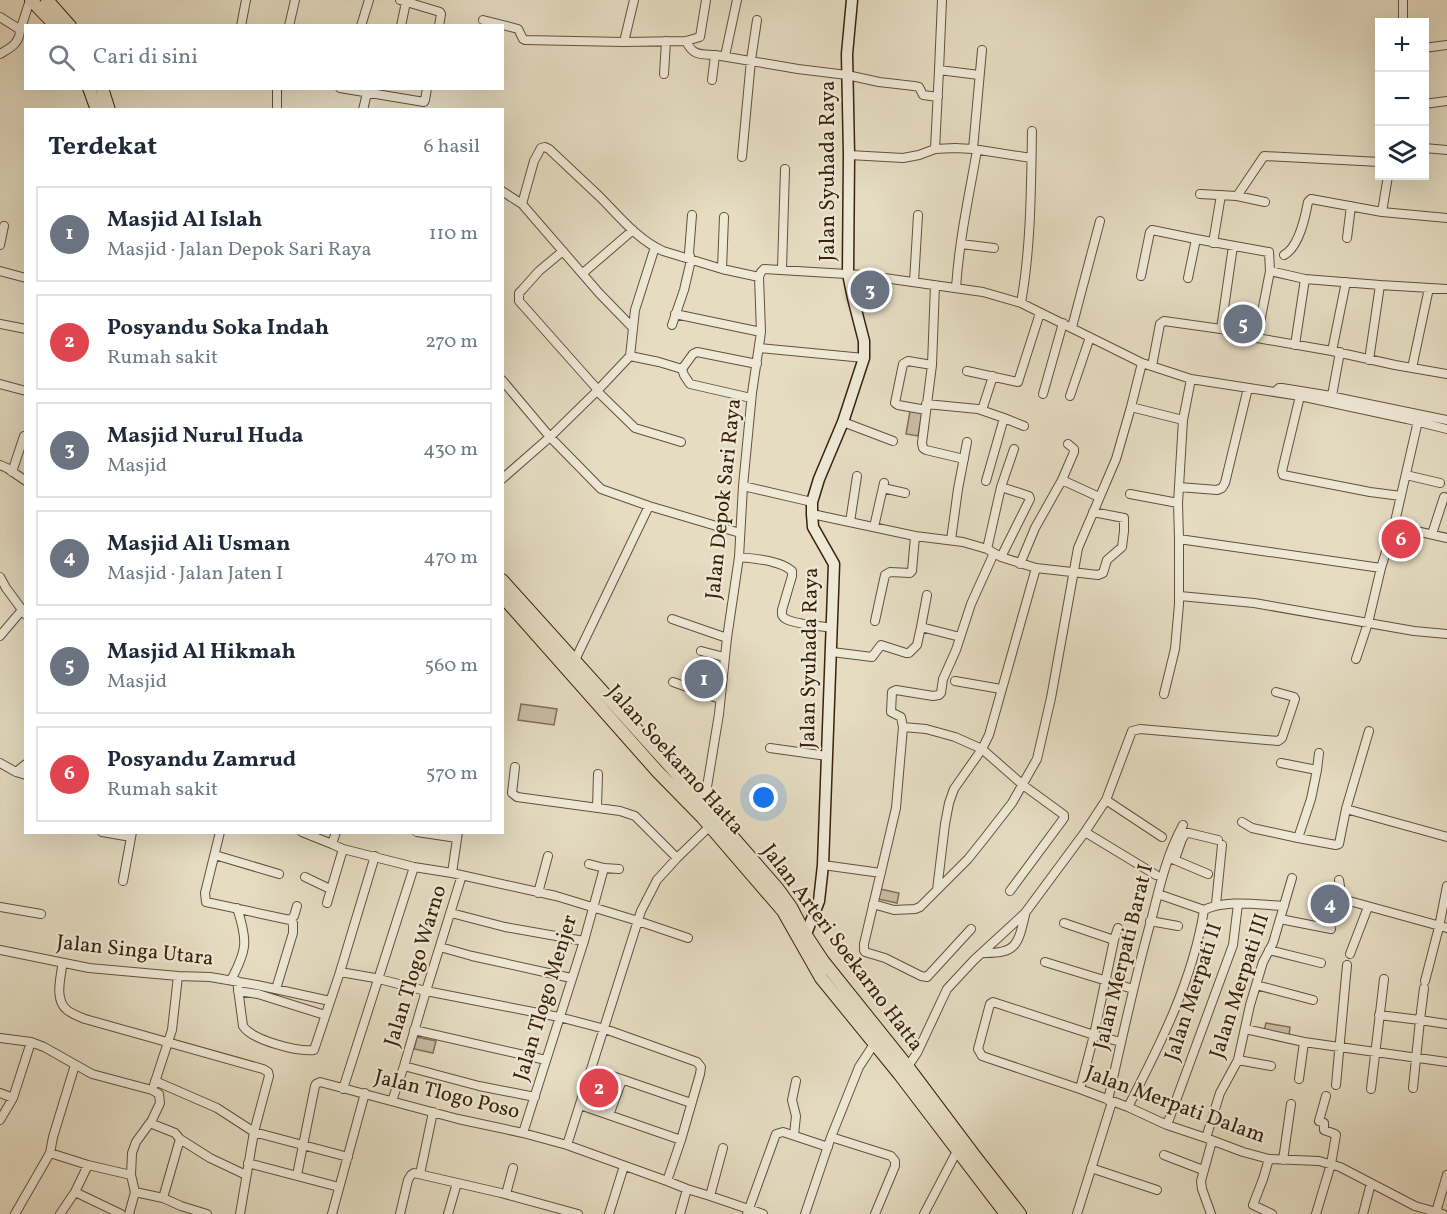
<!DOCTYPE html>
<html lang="id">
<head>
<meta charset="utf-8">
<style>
  :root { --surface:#fff; --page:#f6f6f7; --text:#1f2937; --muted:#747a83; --line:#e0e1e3; --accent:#b45309 }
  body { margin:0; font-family:Vollkorn,serif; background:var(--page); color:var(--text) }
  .controls { position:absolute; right:18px; top:18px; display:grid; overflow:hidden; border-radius:0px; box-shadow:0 6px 24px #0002 }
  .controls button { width:54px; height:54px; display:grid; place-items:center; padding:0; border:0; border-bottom:2px solid var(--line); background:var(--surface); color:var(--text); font:30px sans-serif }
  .you { position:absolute; left:764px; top:798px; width:21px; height:21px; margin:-15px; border:4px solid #fff; border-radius:50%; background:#1a73e8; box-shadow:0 0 0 9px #1a73e833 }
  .badge { display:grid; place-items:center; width:39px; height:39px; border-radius:50%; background:var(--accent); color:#fff; font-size:20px; font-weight:700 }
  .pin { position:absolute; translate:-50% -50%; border:3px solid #fff; box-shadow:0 2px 6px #0006 }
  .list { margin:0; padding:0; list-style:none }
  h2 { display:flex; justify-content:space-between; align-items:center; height:78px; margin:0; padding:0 24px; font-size:26px }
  h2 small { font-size:20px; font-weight:400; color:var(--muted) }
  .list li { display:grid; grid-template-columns:39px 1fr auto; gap:18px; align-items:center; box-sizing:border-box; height:96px; margin:0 12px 12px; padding:0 12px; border:2px solid var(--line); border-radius:0px }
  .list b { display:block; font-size:22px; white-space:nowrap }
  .list p { margin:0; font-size:20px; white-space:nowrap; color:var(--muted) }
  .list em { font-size:20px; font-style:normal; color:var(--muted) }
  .icon { flex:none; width:33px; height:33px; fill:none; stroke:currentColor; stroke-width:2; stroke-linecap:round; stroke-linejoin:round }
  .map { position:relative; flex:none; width:1447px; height:1214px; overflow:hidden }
  .search { position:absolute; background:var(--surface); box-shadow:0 6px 24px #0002; left:24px; top:24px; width:480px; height:66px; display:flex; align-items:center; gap:15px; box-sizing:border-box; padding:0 21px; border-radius:0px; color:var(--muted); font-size:22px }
  .panel { position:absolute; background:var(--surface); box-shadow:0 6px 24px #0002; left:24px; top:108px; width:480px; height:726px; border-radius:0px }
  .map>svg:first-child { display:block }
</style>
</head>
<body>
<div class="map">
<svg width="1447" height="1214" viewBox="0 0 1447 1214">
  <rect width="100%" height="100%" fill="#e5dcc2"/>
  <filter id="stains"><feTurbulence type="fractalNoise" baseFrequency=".00333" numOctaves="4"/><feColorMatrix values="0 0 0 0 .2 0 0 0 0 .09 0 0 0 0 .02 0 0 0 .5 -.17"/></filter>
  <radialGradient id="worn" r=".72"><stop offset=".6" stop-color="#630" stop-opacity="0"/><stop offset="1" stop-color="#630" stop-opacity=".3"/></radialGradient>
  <path fill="#c8bca3" stroke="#816f56" stroke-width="1.5" d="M910,411l12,2 -4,23 -12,-2z
    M521,704l36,5 -3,16 -36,-5z
    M880,889l19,4 -2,10 -19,-4z
    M1266,1023l24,4 -1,9 -25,-5z
    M417,1037l19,4 -3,12 -19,-4z"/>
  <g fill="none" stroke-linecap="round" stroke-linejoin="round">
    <g stroke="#655037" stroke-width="10">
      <path id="street" d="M400,0l40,12 1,2 -2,12
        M1403,0v22
        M0,17l19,12 1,2c-1,13 -10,17 -20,23
        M483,20l35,9 5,10 2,1 99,2 62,-1 14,-4 6,-37
        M241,26l5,-26
        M289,26l6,-26
        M361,26l8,-26
        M401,26l5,-24
        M20,31l10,-31
        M686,41c7,15 14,13 29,14
        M624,42l10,-42
        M1424,48l23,-3
        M725,56l12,-56
        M939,70l3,-70
        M664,74l2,-33
        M712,80l3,-25 83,14 49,6 32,7 35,4 5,1 4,8 15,2
        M340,88l84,14 1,-2 2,-12
        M1424,104l23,-3
        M277,110v-22
        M363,110l4,-17
        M1424,148l23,2
        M935,149l4,-79 40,5
        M973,149l9,-99
        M849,155l54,3 16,-3 16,-6 20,-1 18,1 58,9
        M742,157l9,-97 6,-40
        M502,191l20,13 77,89 34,35
        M1200,194l37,2 28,6
        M1237,196l27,-40 116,6
        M522,204l12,-43 7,-13 4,-1 4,2c17,16 34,32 51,48 19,19 38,43 63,54l59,18 37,8
        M1382,212l6,-36
        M1347,238l4,-32
        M1213,243l8,-48
        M961,244l33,4
        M0,245l4,-19
        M563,251l-24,20 -17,19 -3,3v8l79,89
        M1284,255c15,-8 21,-37 24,-53l3,-3 71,13 65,6
        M722,269l2,-52
        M782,269l3,-100
        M0,271l26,7
        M1270,271l35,8 75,6 67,4
        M583,273l50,-43
        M1141,276l9,-44 2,-2 44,9 72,13h1l1,19 -13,67
        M1188,278l8,-39
        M914,282l4,-67
        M935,285l-3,80 -10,78 1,5 3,2 38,9
        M956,288c3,-47 13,-92 21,-138
        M1021,303c10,-56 10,-114 11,-172
        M675,314l86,18
        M0,324l26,5
        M672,325l12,-35 7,-30 -2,-7 3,-38
        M1072,327l28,-106
        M1221,329l12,-83
        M1295,345l10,-66
        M759,348l105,10
        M1332,351l14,-69
        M630,356l29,6 23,7 2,6 6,9 61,14
        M1369,360l11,-75
        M1152,366l8,-42 4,-3 57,8 36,9 75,13 63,14 52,9
        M1412,368l17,-80
        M682,369l11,-15 4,-2 60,12
        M967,371l51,11 22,-69
        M502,380l48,57 51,52 48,17 91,27
        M0,384l26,7
        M597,391l38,37 46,14
        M1275,392l4,-4h3l43,7 122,25
        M1043,394l20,-71
        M1070,396l20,-59
        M1300,396l-18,75 1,4 87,17 31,4
        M1331,401l9,-49
        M926,404l52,5 26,9 -18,63
        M1131,407l52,13
        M926,410l-28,-5 -3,-2 8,-39 5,-3 24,4
        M982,410l11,-34
        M1004,418l20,8
        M843,422l50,19
        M0,465l7,3 19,13
        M12,472l12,-36
        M1406,475l34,8
        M502,479l48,-42 47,-46 33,-35 5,-46 20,-63
        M1062,480l12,-28v-3l-6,-5
        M743,486l69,16
        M1179,487l38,3 5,-2 3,-5 23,-95
        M883,488l22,5
        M1130,494l48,9
        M812,514l103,22 48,6 24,7 14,8 35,11 62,7 5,-2 4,-13 15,-13 2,-16v-13l-31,-6
        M850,522l7,-46
        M1394,526l53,12
        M874,527l10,-44
        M1432,534l12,-37
        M1179,539l202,29
        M951,540l7,-51 9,-47
        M987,549l14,-62 13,-38
        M739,557c16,2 41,3 53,14v5l-10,34c0,5 -1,6 4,9 8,5 35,7 46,9
        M1001,557l29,-58 -1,-3 -28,-9
        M1020,564l15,-36 27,-48 37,17
        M0,577l6,11 20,27
        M1180,596l74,7 160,28 33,3
        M672,619l55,19
        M875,621l10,-46 5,-3 20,1 2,-2 3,-35
        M921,627l6,-32
        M0,636l22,-26
        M701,651l23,6
        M832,652l40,5 9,-12 25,8h3l8,-8 4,-18 39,10
        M1356,659l12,-36 13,-55 13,-42 24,-105
        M575,660l74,-154
        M955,681l46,8
        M673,682l47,17
        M1164,694l11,-45 4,-45v-65l-1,-36 5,-83 8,-41
        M903,727l-2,-10 -10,-5 1,-20 4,-2 37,6 6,-1 2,-2 2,-14 13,-29 15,-46 23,-51
        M770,748l57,8
        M1319,753l-2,17 -6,29 -13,39 38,7 3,-1 7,-35 23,-78
        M0,763l16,9 10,3
        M1281,763l36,7
        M515,767l-3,26 5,4 103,14 15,5 42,42
        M16,772l10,-8
        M1106,800l56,37
        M704,805l15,-91 8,-76 12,-81 4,-71 9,-93 9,-61 -2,-55 2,-5 3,-3 99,6 120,17 38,11 121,60 49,16 109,17 107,23 40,10
        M597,808l1,-34
        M1346,809l101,28
        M1242,822l10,6 46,10
        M102,832l29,5
        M220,832l-15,61 1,9 84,18 3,3v10l-17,56
        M302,832l30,12
        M336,832l-4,12 11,5 71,18 38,6 104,23 82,25 50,17
        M417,832l40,6
        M1085,832l71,43
        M215,855l64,19
        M1170,858l38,16
        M1175,859l7,-20 4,-6h3l29,7
        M589,864l15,4 15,1
        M823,865l58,8
        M452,873l6,-41
        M305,877l25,12
        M1339,880l3,19
        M123,881l9,-49
        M937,890l31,-31 16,-20 28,-36 25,-44 14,-61 27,-150 38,-89 15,-52 11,-44
        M538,893l10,-37
        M1158,894l46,16c24,-11 54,-5 80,-4
        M327,903l16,-54
        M873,904l21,6 21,-1 5,-2 17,-17 8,-66 4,-21 5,-14 28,-40 7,-14 47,-167
        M1216,904l6,-59
        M0,907l41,7
        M1339,911l3,-12 105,29
        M451,913l54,14 79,14
        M1280,919l51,10
        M290,920l4,-4 3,-10
        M1150,921l28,5
        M1064,923l50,17
        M971,929l-44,48 -6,-1 -36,-18 -20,-6 -1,-2v-6l32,-136 7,-81 23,2 29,8 27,12 41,36 41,30v3l-54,73
        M440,947l32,9 99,22
        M0,950l89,18 89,8 32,1 47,8 73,16
        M1269,950l52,13
        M982,953c34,1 36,-8 43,-38
        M1350,954l18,-47
        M1045,962l88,27
        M62,967c-2,14 -7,33 5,43 5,4 13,7 18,9l178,50 5,3 1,4 -15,56 -14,82
        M340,972l35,6 51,13 133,26 46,12 92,33 4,5 -1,7 -19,66 -14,41
        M231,980c16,-30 17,-39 6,-72
        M237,981l6,45c9,14 54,26 71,24l26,-78 35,-116
        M1425,981l14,-54 8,-41
        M1256,985l57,15
        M1424,988l-4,32 27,4
        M238,991l20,3 67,21
        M1379,1015l41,5 -7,68
        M1245,1029l59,13 143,20
        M414,1030l132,30
        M0,1038l31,4 13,5 48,27 60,16 7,4 1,9 -8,17 -16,22 -4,11 -1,22 4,17 -6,22
        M1121,1042l-27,-7 -101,-33 -3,2 -12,45 4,7 98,33 48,18 39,18 39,13 37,14 26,7 50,2 21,6 75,39 28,8
        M1238,1060l33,6
        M404,1066l75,20 56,11
        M592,1069l99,34
        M906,1069l11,-16 30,-64 27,-29 51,-47 60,-81 21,-32 26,-69 8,-2 138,12 4,-3 13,-39 -1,-2 -18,-5
        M1299,1079l5,-37
        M155,1081l62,27 37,24 94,25
        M154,1085l18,-55 6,-54
        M1336,1085l11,-120
        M343,1089l71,-222
        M1080,1089l14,-54 20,-95 4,-12
        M1371,1089l13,-110
        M0,1093l13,5
        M1108,1100c14,-61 27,-123 44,-183 8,-32 15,-63 31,-92
        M392,1101l12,-35 22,-75 36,-116
        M580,1105l101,35
        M1128,1107c32,-62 65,-127 76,-197
        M609,1115l13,-35
        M0,1120l13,-22 18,-56
        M150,1123l25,10 5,6 30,19 36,17
        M1167,1125l66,-180 5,-41
        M523,1133l61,-192 20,-73
        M794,1135l2,-19 -4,-16 4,-19
        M831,1137l60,19 4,5v5l-20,48
        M1206,1138l14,-45 18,-33 12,-55 13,-43 10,-19 19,-65
        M567,1145l74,-234 16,-31 20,-22 35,-34
        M50,1153l38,12 43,10
        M1164,1155l39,15
        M1269,1159l-6,20 -10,26 19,9
        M1283,1160l8,-56
        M248,1163l91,24
        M1091,1168l66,22
        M420,1174l13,-62
        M297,1175l18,-89 1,-2 4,-2 138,37 65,14 44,12 100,36 20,8 23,7 53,18
        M75,1192l46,22
        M135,1192l28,6 18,8 26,8
        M506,1194l7,-26
        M710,1196l13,-48
        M163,1198l17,-59
        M1436,1212l11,-37
        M15,1214l35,-61 3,-16 22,-72
        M60,1214l15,-22 13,-27
        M332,1214l33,-121
        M400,1214l8,-34 3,-5 3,-2 87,20 77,21
        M448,1214l9,-31
        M609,1214l15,-48
        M680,1214l7,-25
        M747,1214l29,-80 7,-2 45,15
        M805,1214l26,-77 28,-70 17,-26
        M924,1214l33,-63
        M1077,1214l35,-112
        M1211,1214l-9,-25 -1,-8 11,-40
        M1316,1214l15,-50 5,-29 -1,-1 -11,-4v-7l-5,-2 7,-25
        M1363,1214l8,-31"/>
    </g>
    <g stroke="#3a2209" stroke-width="13">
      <path id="secondary" d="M806,934l13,-33 4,-36 11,-301 -21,-37 -1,-13v-12l7,-23 24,-57 21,-64v-17l-11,-43 -5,-24 1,-119 -2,-101 5,-54"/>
    </g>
    <g stroke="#3a2209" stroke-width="14">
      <path id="primary" d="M31,0l25,26
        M47,0l23,26
        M89,88l8,22
        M102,88l7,22
        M502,580l202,224 74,85 13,18 13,25 19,29 85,106 66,88 46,59
        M502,596l155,175 45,46 81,94 38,67 79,97 106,139"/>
    </g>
    <use href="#street" stroke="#eee8d7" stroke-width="8"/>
    <use href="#secondary" stroke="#eee8d7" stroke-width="10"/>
    <use href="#primary" stroke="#e5dcc2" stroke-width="12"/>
  </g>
  <g text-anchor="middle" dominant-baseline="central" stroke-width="4.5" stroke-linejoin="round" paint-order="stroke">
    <g font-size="21" fill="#3a2209" stroke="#eee8d7">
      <text transform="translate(828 171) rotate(-90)">Jalan Syuhada Raya</text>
      <text transform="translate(724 499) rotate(-84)">Jalan Depok Sari Raya</text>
      <text transform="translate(810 658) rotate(-89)">Jalan Syuhada Raya</text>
      <text transform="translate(675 760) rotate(48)">Jalan Soekarno Hatta</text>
      <text transform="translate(842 948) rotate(53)">Jalan Arteri Soekarno Hatta</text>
      <text transform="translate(135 951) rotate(6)">Jalan Singa Utara</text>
      <text transform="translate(1124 957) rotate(-76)">Jalan Merpati Barat I</text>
      <text transform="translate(416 966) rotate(-73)">Jalan Tlogo Warno</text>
      <text transform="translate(1240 986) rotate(-72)">Jalan Merpati III</text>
      <text transform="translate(1194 992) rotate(-72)">Jalan Merpati II</text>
      <text transform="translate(546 998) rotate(-73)">Jalan Tlogo Menjer</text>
      <text transform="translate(447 1095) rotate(14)">Jalan Tlogo Poso</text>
      <text transform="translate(1175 1105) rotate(20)">Jalan Merpati Dalam</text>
    </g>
  </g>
  <rect width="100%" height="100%" filter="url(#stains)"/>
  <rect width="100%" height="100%" fill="url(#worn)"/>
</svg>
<div class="controls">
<button>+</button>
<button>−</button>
<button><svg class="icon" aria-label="layers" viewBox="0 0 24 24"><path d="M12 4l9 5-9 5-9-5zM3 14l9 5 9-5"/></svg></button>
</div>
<div class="you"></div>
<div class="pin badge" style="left:704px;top:679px;background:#6b7280">1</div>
<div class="pin badge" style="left:599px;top:1088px;background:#e0444e">2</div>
<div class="pin badge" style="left:870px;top:290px;background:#6b7280">3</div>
<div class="pin badge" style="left:1330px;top:904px;background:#6b7280">4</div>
<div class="pin badge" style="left:1243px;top:324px;background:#6b7280">5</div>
<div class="pin badge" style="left:1401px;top:539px;background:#e0444e">6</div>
<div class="search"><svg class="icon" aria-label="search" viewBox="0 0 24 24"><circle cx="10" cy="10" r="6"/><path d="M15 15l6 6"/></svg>Cari di sini</div>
<section class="panel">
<h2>Terdekat<small>6 hasil</small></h2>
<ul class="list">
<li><span class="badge" style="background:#6b7280">1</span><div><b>Masjid Al Islah</b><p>Masjid · Jalan Depok Sari Raya</p></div><em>110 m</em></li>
<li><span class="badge" style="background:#e0444e">2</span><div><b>Posyandu Soka Indah</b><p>Rumah sakit</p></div><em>270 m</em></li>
<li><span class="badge" style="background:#6b7280">3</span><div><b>Masjid Nurul Huda</b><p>Masjid</p></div><em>430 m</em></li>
<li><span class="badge" style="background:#6b7280">4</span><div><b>Masjid Ali Usman</b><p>Masjid · Jalan Jaten I</p></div><em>470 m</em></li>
<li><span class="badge" style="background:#6b7280">5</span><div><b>Masjid Al Hikmah</b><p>Masjid</p></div><em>560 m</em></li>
<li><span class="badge" style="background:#e0444e">6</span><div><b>Posyandu Zamrud</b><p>Rumah sakit</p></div><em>570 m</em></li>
</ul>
</section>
</div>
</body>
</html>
